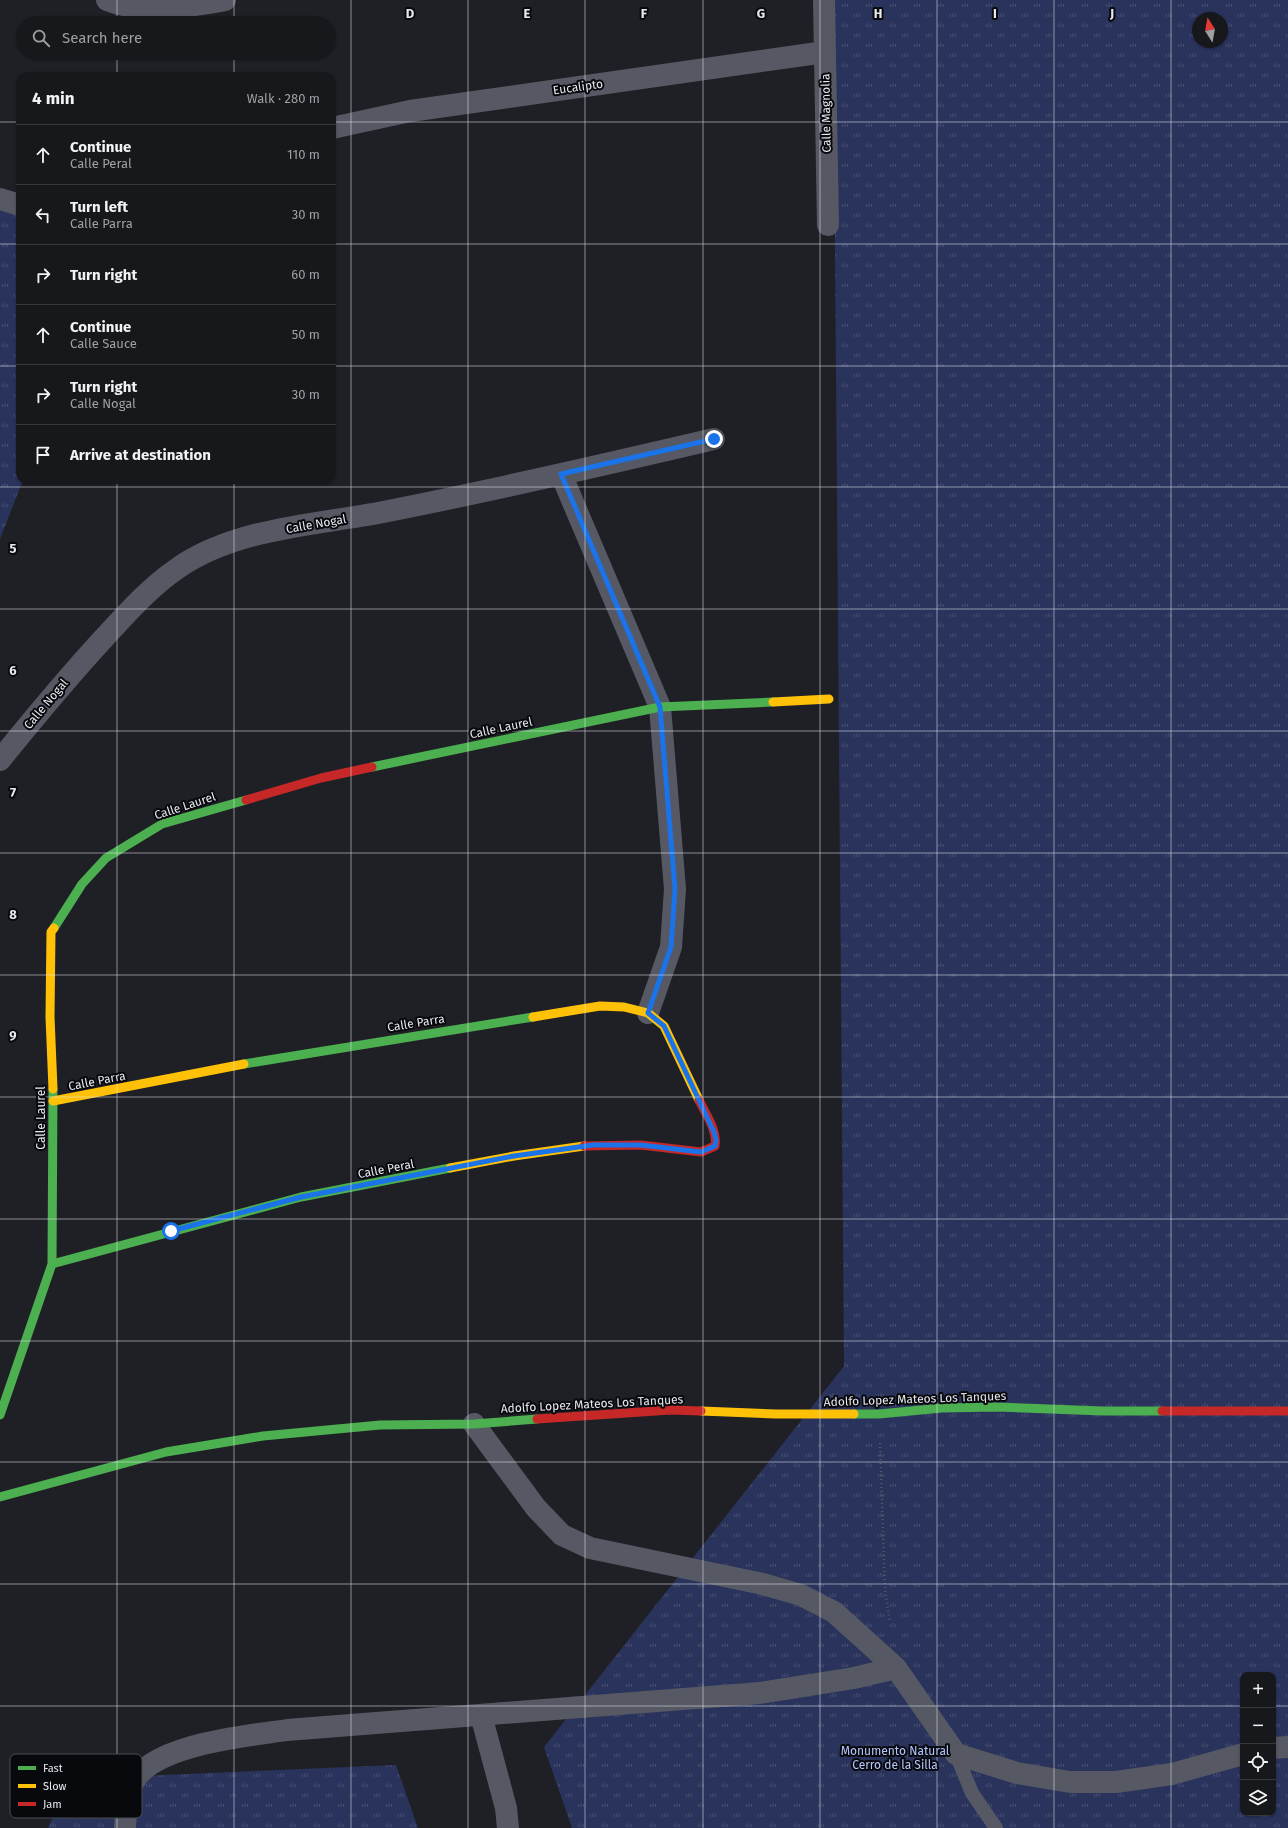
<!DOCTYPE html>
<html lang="en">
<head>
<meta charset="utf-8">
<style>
  :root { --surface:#17181c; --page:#202125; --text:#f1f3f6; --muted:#9ea0a3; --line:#36373b }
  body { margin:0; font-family:"Fira Sans",sans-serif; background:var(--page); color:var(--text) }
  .controls { position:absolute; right:12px; bottom:12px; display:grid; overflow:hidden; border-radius:8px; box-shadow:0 1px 3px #0004 }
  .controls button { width:36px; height:36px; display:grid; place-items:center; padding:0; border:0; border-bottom:1px solid var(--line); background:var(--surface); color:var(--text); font:20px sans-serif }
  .compass { position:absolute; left:1192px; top:12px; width:36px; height:36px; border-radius:50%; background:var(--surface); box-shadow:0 1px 3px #0004; rotate:349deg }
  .stop { position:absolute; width:12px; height:12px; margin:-9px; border:3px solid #1a73e8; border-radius:50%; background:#fff }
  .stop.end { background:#1a73e8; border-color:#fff; box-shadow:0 1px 4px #0008 }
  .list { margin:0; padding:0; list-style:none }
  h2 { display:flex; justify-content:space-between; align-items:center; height:52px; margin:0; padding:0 16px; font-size:17px }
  h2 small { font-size:13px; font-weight:400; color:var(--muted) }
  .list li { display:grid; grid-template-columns:26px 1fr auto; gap:12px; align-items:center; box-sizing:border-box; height:60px; padding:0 16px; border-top:1px solid var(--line) }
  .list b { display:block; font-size:15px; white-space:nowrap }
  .list p { margin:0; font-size:13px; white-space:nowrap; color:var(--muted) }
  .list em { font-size:13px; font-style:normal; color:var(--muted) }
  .icon { flex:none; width:22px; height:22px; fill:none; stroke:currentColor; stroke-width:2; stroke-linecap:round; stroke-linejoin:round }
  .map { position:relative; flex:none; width:1288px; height:1828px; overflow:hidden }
  .search { position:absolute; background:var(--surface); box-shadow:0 1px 3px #0004; left:16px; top:16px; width:320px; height:44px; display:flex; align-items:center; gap:10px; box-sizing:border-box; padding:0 14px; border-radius:22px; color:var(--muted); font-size:15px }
  .panel { position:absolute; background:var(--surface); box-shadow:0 1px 3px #0004; left:16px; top:72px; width:320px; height:412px; border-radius:12px }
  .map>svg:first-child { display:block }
</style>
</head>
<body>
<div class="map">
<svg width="1288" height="1828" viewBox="0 0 1288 1828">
  <defs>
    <pattern id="grass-tufts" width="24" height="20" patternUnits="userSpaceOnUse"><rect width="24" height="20" fill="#29335b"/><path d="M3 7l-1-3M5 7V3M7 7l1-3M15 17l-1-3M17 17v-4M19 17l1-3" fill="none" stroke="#485173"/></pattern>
  </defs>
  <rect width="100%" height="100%" fill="#1f2025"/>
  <path fill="url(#grass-tufts)" fill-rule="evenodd" d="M833,0h455v1828h-716l-28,-81 300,-381zM1198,18h24v24h-24zM1243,1675h30v138h-30z
    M0,203l20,5v272h3l-23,59z
    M396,1765l22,63h-370l22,-49z"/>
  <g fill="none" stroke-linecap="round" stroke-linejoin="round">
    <path stroke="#56575e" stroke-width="2.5" stroke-dasharray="1 3" stroke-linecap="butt" d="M880,1443l5,146 5,33"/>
    <path stroke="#565963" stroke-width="14" d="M956,1754l16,39 24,35"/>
    <path stroke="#565963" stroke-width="22" d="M107,0c37,15 80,7 118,0
      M824,0l4,225
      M332,128l78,-17 415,-59
      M0,199l20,6
      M561,474l99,233 15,182 -4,58 -23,66
      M0,760c34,-42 68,-83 104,-122 23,-25 46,-51 74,-70 56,-39 135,-43 200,-55 113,-22 225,-48 336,-74
      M474,1424l62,84 26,27 28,13 173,36 38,11 33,17 62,56 60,86 61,19 53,9h46l56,-8 71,-20
      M481,1715l25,93 2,20
      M1273,1748l15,-1
      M125,1828c1,-15 1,-31 8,-45 19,-39 115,-47 154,-53l473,-37 94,-15 42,-10"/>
    <path stroke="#4caf50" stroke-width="9" d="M372,767l288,-60 113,-5
      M54,928l28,-44 24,-26 56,-34 84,-24
      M244,1064l289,-47
      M52,1264l249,-67 149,-29
      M854,1414h25l63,-6 54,-1 107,4h59
      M0,1415l52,-151 1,-175
      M0,1497l166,-45 97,-16 117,-11 94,-1 63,-5"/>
    <path stroke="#ffc107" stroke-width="9" d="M773,702l56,-3
      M533,1017l67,-11 24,1 24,6 16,13 35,74
      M53,1089l-3,-72 1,-85 3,-4
      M53,1101l191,-37
      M450,1168l64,-12 70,-10
      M701,1411l75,3h78"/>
    <path stroke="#c62828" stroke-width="9" d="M246,800l75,-22 51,-11
      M584,1146l57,-1 60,7 14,-6c3,-15 -10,-33 -16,-46
      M1162,1411h126
      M537,1419l134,-9 30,1"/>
  </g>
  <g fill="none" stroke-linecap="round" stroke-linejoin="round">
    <path stroke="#1a73e8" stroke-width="5" d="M171,1231l130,-34 213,-41 79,-11h48l60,7 14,-6 1,-6 -2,-8 -50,-106 -16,-13 23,-66 4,-58 -15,-182 -99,-233 153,-35"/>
  </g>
  <path fill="none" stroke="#e6e8ee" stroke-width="1" stroke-opacity="0.55" d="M117,0v23M234,0v23M351,0v1828M468,0v1828M585,0v1828M703,0v1828M820,0v1828M937,0v1828M1054,0v1828M1171,0v1828M117,53v23M234,53v23M0,122h20M332,122h956M0,244h20M332,244h956M0,366h20M332,366h956M117,480v1348M234,480v1348M0,487h1288M0,609h1288M0,731h1288M0,853h1288M0,975h1288M0,1097h1288M0,1219h1288M0,1341h1288M0,1462h1288M0,1584h1288M0,1706h1243M1273,1706h15"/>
  <g text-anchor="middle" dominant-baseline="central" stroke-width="4" stroke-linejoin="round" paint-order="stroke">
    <g font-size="12" fill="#e6e8ee" stroke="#08090d">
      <text transform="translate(578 87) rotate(-8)">Eucalipto</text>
      <text transform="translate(826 113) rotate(-91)">Calle Magnolia</text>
      <text transform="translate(316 524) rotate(-10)">Calle Nogal</text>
      <text transform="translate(46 704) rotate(-50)">Calle Nogal</text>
      <text transform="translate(501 728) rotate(-12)">Calle Laurel</text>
      <text transform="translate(185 806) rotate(-18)">Calle Laurel</text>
      <text transform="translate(416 1023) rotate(-9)">Calle Parra</text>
      <text transform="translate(97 1081) rotate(-11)">Calle Parra</text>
      <text transform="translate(41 1118) rotate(-90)">Calle Laurel</text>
      <text transform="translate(386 1169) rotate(-11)">Calle Peral</text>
      <text transform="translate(915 1399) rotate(-2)">Adolfo Lopez Mateos Los Tanques</text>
      <text transform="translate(592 1404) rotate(-3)">Adolfo Lopez Mateos Los Tanques</text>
    </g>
    <g font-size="12" fill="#b4c6fe" stroke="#08090d">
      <text x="895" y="1751">Monumento Natural<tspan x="895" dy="14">Cerro de la Silla</tspan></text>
    </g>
  </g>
  <rect x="10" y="1754" width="132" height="64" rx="6" fill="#08090d" stroke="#4b4c50" stroke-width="1"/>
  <rect x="18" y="1766" width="18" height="4" fill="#4caf50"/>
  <rect x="18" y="1784" width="18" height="4" fill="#ffc107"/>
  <rect x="18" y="1802" width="18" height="4" fill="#c62828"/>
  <g font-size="11" fill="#e6e8ee">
    <text x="43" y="1772">Fast</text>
    <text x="43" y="1790">Slow</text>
    <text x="43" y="1808">Jam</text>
  </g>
  <g font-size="13" text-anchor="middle" font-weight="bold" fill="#e6e8ee" stroke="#08090d" stroke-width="4" stroke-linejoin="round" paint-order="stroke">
    <text x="410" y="18">D</text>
    <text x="527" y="18">E</text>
    <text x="644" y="18">F</text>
    <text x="761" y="18">G</text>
    <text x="878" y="18">H</text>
    <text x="995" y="18">I</text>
    <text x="1112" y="18">J</text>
    <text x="13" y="553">5</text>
    <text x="13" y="675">6</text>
    <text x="13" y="797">7</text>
    <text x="13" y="919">8</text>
    <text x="13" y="1040">9</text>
  </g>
</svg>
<div class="controls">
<button>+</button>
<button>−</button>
<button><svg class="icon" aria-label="locate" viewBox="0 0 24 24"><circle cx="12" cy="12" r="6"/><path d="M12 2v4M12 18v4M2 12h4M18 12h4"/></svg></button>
<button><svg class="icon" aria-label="layers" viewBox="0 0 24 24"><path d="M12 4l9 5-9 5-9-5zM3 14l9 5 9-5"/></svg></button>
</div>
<svg class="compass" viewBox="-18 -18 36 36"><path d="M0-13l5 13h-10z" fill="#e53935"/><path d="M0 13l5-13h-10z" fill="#9ea0a3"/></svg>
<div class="stop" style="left:171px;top:1231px"></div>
<div class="stop end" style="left:714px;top:439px"></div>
<div class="search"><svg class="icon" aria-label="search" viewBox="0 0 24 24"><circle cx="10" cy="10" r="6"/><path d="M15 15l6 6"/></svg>Search here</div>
<section class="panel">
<h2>4 min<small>Walk · 280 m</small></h2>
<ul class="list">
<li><svg class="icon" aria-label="ahead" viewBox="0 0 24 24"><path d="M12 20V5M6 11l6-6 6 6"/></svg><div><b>Continue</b><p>Calle Peral</p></div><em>110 m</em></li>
<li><svg class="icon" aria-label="left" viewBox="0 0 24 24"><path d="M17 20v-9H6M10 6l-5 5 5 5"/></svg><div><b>Turn left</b><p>Calle Parra</p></div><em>30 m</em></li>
<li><svg class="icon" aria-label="right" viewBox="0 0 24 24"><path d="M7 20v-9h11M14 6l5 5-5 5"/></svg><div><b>Turn right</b></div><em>60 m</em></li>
<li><svg class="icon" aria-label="ahead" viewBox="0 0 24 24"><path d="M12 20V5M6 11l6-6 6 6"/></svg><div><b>Continue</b><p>Calle Sauce</p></div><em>50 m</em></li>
<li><svg class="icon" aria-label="right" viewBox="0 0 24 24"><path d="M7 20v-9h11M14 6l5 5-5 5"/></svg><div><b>Turn right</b><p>Calle Nogal</p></div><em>30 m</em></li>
<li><svg class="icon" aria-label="arrive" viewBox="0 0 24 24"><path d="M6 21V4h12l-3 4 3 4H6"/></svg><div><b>Arrive at destination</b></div></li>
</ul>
</section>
</div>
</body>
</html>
